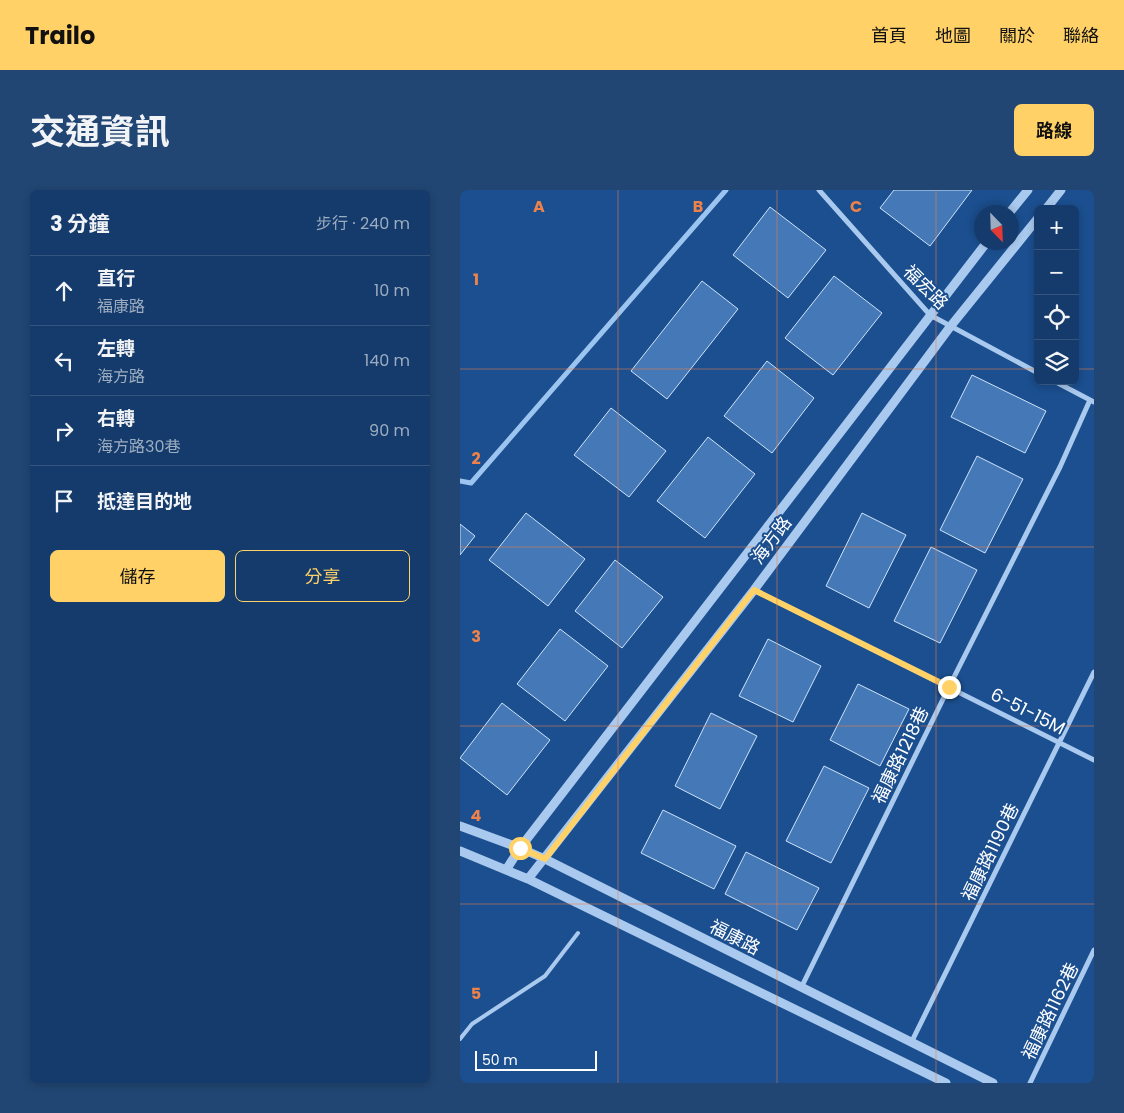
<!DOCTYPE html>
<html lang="zh-TW">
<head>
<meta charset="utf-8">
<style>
  :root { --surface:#143b6b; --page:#214673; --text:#f1f3f6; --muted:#9dadc1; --line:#33557e; --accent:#ffd166 }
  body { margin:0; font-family:Poppins,"Noto Sans TC",sans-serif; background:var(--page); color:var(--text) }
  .controls { position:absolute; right:15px; top:15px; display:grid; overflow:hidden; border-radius:8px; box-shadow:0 2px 8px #0003 }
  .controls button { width:45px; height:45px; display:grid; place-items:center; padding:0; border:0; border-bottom:1px solid var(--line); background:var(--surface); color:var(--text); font:25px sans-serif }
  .compass { position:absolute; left:514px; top:15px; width:45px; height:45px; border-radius:50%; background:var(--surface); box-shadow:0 2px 8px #0003; rotate:157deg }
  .scale { position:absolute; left:15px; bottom:12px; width:122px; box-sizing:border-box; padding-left:5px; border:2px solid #fff; border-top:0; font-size:14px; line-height:18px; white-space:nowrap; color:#fff; -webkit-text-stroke:4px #1b4f8f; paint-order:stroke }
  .stop { position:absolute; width:15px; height:15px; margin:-11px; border:4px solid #ffd166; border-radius:50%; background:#fff }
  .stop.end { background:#ffd166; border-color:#fff; box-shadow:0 1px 5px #0008 }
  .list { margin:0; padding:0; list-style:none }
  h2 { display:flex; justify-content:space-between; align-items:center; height:65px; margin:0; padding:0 20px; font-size:21px }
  h2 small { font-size:16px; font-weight:400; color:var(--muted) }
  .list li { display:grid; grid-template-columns:32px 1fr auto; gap:15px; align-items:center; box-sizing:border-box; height:70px; padding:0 20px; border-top:1px solid var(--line) }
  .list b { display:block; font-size:19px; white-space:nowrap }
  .list p { margin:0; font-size:16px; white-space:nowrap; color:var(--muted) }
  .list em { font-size:16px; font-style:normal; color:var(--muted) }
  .actions { display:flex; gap:10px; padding:15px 20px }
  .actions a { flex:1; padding:11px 0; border:1px solid var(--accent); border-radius:8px; text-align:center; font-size:18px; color:var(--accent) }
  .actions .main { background:var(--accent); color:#111 }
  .icon { flex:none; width:28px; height:28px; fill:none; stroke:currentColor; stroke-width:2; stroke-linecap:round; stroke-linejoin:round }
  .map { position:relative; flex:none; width:634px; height:893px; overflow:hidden; border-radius:8px }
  header { display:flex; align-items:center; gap:30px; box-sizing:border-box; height:70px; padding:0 25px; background:var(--accent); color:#111 }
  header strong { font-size:24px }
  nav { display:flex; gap:28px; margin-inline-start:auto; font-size:18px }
  .intro { display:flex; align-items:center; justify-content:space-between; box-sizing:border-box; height:120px; padding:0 30px }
  h1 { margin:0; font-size:35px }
  .button { padding:12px 22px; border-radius:8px; background:var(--accent); color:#111; font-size:18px; font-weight:700 }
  main { display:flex; gap:30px; padding:0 30px }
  aside { flex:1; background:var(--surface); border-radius:8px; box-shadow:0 2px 8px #0003 }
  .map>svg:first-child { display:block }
</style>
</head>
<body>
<header>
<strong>Trailo</strong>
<nav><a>首頁</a><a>地圖</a><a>關於</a><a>聯絡</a></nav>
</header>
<div class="intro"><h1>交通資訊</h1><a class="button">路線</a></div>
<main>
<aside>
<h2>3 分鐘<small>步行 · 240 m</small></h2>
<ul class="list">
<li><svg class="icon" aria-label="ahead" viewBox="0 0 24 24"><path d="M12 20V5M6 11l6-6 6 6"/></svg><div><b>直行</b><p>福康路</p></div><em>10 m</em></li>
<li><svg class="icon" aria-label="left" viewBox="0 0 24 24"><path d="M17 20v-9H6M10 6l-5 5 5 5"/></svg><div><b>左轉</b><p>海方路</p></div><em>140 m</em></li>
<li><svg class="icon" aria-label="right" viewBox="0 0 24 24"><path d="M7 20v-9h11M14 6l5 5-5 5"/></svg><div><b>右轉</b><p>海方路30巷</p></div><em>90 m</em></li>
<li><svg class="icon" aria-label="arrive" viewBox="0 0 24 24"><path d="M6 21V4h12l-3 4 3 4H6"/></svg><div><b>抵達目的地</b></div></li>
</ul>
<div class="actions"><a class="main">儲存</a><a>分享</a></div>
</aside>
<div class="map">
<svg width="634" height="893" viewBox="0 0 634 893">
  <rect width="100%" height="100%" fill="#1b4f8f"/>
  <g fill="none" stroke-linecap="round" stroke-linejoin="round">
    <path stroke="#9cc4f0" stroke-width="5" d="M0,291l11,2 255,-293"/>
  </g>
  <path fill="#4478b7" stroke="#cfe3fa" d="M434,0h78l-42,56 -50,-38z
    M310,17l56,43 -38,48 -55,-43z
    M374,86l48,37 -49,62 -48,-37z
    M242,91l36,28 -71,90 -36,-28z
    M307,171l47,37 -42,55 -48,-37z
    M512,185l74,36 -21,42 -74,-36z
    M151,218l55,43 -37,46 -55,-42z
    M248,247l47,37 -50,64 -48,-37z
    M517,266l46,23 -38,74 -45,-23z
    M66,323l59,46 -37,47 -59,-46z
    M402,323l44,22 -37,73 -43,-22z
    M0,334l15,12 -15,19z
    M471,357l46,23 -37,73 -46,-22z
    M155,370l48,37 -41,51 -47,-37z
    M100,439l48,37 -43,55 -48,-37z
    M308,449l53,27 -28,56 -54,-26z
    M398,494l51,25 -29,57 -50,-26z
    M42,513l48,37 -43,55 -47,-37z
    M251,523l46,23 -37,73 -45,-23z
    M364,576l45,22 -38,75 -45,-22z
    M203,620l73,36 -22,43 -73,-36z
    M286,662l73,36 -22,42 -72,-36z"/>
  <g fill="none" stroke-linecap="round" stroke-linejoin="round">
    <path stroke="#a9c9ee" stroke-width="4" d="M0,849l12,-15 73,-48 33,-43"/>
    <path stroke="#a9c9ee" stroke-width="5" d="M359,0l111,125 108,58
      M594,191l40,21
      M294,400l340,170
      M341,798l148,-301 111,-220 30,-67
      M451,853l183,-371
      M570,893l64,-133"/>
    <path stroke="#a9c9ee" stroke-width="9" d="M586,19l15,-19
      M550,22l18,-22
      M0,636l60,22 25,11 448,224
      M0,661l68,28 418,204
      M46,680l14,-22 467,-606
      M68,689l226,-289 196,-263 88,-109"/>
  </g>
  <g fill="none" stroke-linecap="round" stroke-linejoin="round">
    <path stroke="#ffd166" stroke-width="6" d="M60,658l25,11 209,-269 195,97"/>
  </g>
  <path fill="none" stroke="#ee8249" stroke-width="1" stroke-opacity="0.55" d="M158,0v893M317,0v893M476,0v893M0,179h578M615,179h19M0,357h634M0,536h634M0,714h634"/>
  <g text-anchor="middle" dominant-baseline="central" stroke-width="4" stroke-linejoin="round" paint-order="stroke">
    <g font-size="18" fill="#fff" stroke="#1b4f8f">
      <text transform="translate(466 97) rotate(45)">福宏路</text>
      <text transform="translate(311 350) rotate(-53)">海方路</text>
      <text transform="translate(568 521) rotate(27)">6-51-15M</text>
      <text transform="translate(440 565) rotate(-64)">福康路1218巷</text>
      <text transform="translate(530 662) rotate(-64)">福康路1190巷</text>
      <text transform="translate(275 747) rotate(27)">福康路</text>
      <text transform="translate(590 821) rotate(-64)">福康路1162巷</text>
    </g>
  </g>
  <g font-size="16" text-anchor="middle" font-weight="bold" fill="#ee8249" stroke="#1b4f8f" stroke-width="4" stroke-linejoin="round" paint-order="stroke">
    <text x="79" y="22">A</text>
    <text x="238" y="22">B</text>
    <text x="396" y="22">C</text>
    <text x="16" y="95">1</text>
    <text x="16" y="274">2</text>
    <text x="16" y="452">3</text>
    <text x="16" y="631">4</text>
    <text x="16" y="809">5</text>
  </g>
</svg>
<div class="controls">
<button>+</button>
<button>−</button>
<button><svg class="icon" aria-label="locate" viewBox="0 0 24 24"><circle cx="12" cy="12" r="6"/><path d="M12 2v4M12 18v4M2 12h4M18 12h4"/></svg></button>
<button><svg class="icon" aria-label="layers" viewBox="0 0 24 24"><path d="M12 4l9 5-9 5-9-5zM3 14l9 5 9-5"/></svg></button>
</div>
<svg class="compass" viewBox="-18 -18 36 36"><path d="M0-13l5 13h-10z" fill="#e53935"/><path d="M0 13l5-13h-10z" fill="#9dadc1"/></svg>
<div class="scale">50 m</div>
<div class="stop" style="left:60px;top:658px"></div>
<div class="stop end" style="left:489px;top:497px"></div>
</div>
</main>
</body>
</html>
